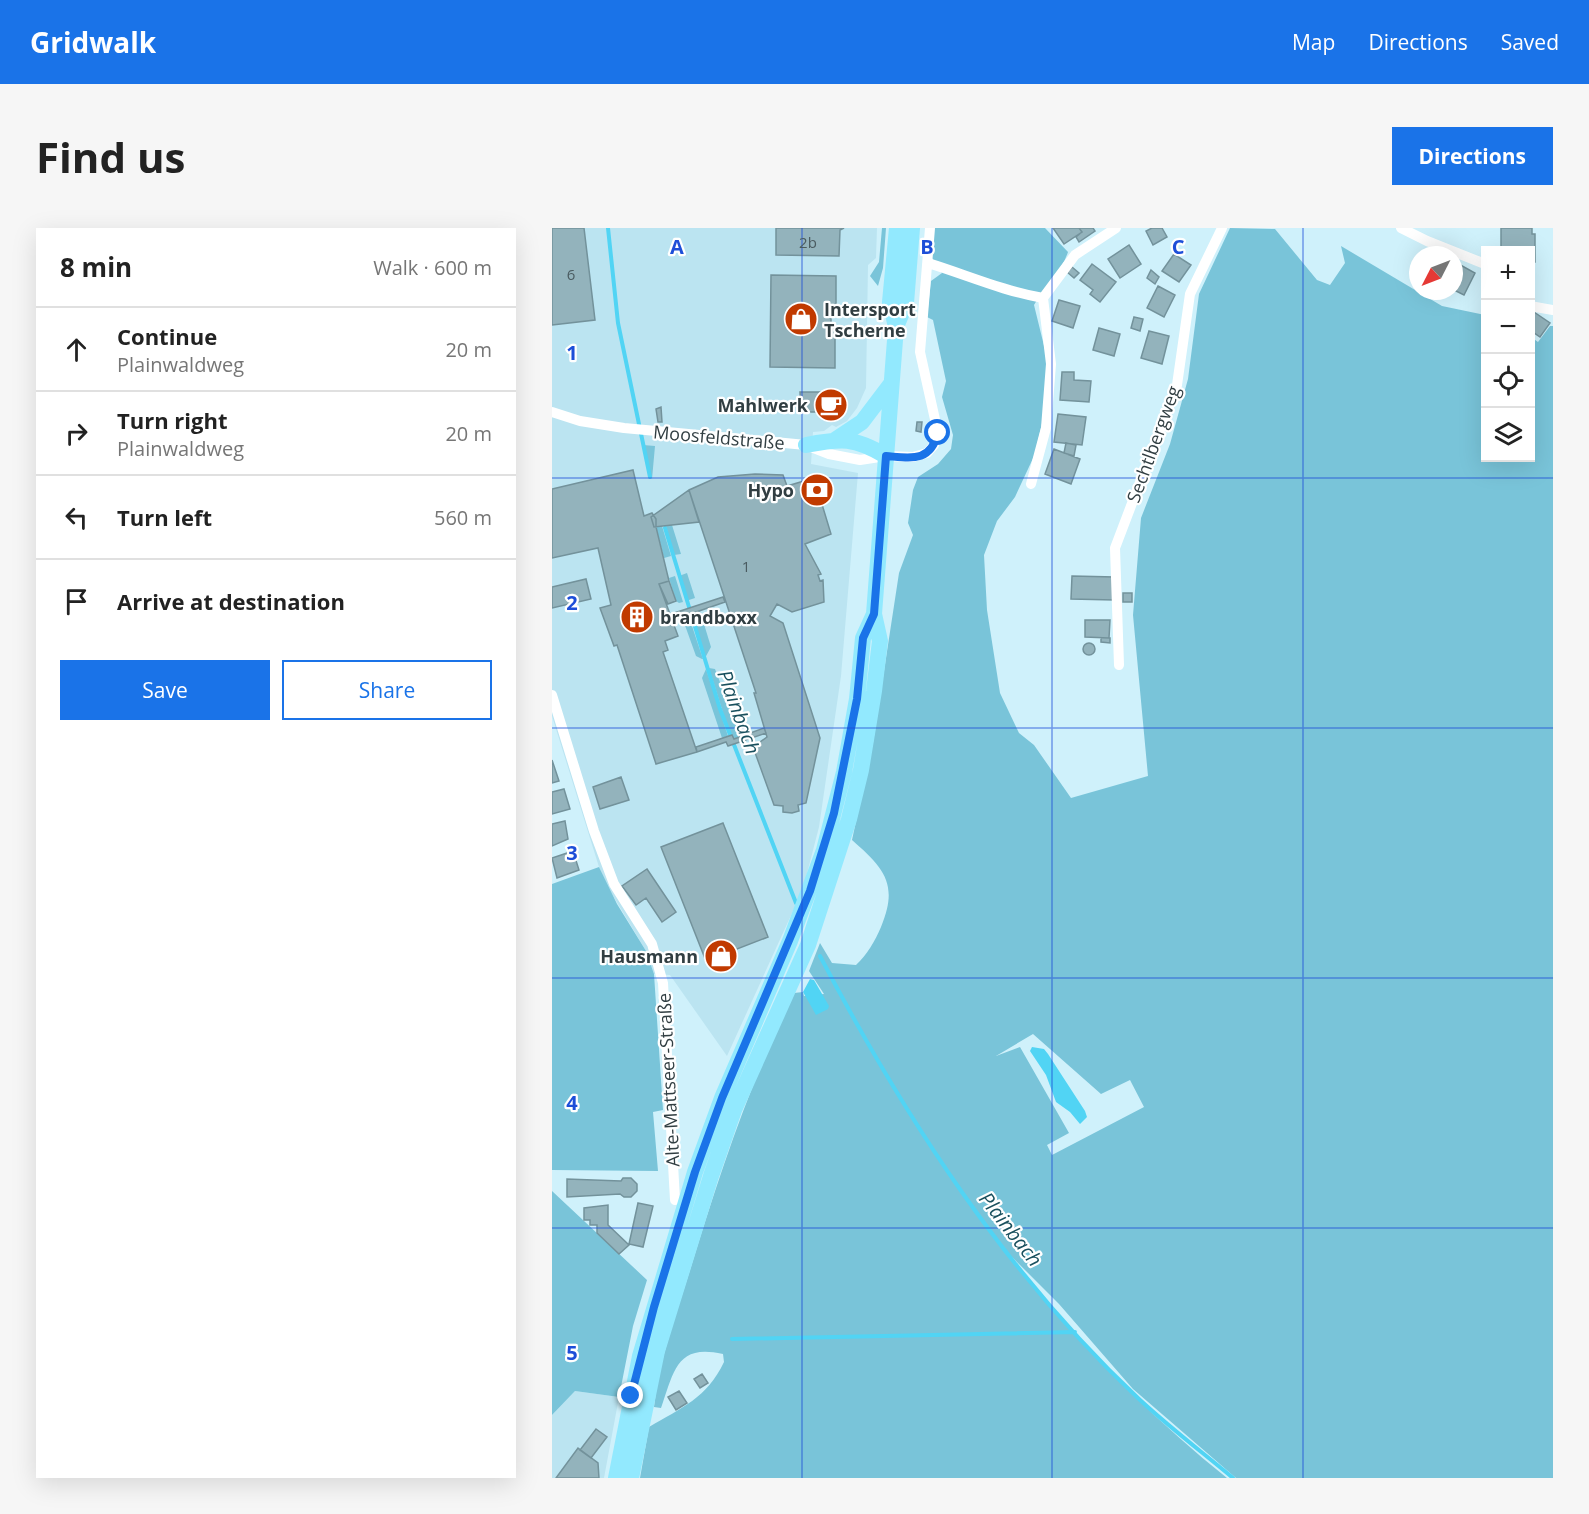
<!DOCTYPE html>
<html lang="en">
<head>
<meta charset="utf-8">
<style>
  :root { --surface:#fff; --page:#f6f6f6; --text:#222; --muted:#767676; --line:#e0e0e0; --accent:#1a73e8 }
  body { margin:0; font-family:"Open Sans",sans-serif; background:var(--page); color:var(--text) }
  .controls { position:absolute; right:18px; top:18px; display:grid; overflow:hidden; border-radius:0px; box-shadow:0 6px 24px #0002 }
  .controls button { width:54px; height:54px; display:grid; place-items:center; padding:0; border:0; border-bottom:2px solid var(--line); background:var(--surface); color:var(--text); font:30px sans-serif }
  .compass { position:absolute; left:857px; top:18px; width:54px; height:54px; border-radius:50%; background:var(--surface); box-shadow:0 6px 24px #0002; rotate:228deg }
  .stop { position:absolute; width:18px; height:18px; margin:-14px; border:4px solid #1a73e8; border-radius:50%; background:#fff }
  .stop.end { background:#1a73e8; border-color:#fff; box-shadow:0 2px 6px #0008 }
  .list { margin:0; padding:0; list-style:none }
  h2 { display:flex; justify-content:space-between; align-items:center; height:78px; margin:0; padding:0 24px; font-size:26px }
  h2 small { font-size:20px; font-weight:400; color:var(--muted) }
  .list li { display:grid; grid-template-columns:39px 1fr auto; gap:18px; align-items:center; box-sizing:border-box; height:84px; padding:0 24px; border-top:2px solid var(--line) }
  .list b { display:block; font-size:22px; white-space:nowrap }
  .list p { margin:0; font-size:20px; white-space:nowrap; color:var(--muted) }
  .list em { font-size:20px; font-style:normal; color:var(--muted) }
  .actions { display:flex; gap:12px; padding:18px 24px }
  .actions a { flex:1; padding:14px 0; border:2px solid var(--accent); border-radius:0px; text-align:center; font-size:21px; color:var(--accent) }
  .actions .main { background:var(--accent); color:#fff }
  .icon { flex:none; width:33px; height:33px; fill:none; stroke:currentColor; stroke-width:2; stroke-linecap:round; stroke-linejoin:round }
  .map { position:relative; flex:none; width:1001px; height:1250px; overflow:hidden; border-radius:0px }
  header { display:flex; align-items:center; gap:36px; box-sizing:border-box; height:84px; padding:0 30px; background:var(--accent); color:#fff }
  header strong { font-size:28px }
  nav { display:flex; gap:33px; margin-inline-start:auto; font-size:21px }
  .intro { display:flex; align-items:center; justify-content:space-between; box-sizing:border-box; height:144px; padding:0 36px }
  h1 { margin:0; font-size:42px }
  .button { padding:15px 27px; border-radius:0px; background:var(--accent); color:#fff; font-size:21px; font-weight:700 }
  main { display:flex; gap:36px; padding:0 36px }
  aside { flex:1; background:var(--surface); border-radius:0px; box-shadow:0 6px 24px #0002 }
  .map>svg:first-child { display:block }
</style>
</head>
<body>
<header>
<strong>Gridwalk</strong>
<nav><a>Map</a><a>Directions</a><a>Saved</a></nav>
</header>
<div class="intro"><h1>Find us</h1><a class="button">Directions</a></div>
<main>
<aside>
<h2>8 min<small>Walk · 600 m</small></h2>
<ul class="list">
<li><svg class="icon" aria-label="ahead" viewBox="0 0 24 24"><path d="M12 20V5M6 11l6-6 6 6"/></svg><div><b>Continue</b><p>Plainwaldweg</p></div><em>20 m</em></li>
<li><svg class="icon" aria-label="right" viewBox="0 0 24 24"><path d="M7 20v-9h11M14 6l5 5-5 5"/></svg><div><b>Turn right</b><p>Plainwaldweg</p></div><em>20 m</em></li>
<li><svg class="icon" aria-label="left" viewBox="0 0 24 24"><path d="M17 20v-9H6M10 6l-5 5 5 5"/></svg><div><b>Turn left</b></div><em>560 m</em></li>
<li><svg class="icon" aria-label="arrive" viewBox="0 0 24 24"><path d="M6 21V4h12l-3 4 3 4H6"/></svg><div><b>Arrive at destination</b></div></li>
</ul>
<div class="actions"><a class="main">Save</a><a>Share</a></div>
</aside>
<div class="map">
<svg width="1001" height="1250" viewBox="0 0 1001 1250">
  <rect width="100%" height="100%" fill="#cff1fb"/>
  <path fill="#bbe4f1" d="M0,0h325l-1,30 -8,7 -2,123 -9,20 -10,13 -11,6 -4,-2 -8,6 -11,1 -2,32 47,9 -17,203 -22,151 -16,62 -76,167 -57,-81 -16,-1 -8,-23 -37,-62 -10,-22 -47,-151z
    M23,1163l44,6 -15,81h-52v-63z"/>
  <path fill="#79c4d9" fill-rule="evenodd" d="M330,0h4l-3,40 -5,18 -8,-10 9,-14z
    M379,0h114l23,24c-7,21 -23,34 -34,53l13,53 -2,52 -10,44 -20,43 -18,24 -13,34 3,55 13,83 19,40 15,12 37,53 77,-22 -15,-161 8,-97 29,-74 18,-65 11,-85 31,-66 45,1 42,51 13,5 15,-22 -4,-17 101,60 43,9v143h45l1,-121 7,5 12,-16h3v1152h-317l-103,-89 -74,-85 -55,-55c11,19 30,36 44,53 54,65 113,123 179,176h-587l9,-51c32,-19 58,-29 75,-65l-1,-8c-47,-11 -49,18 -62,54l-7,-1c5,-47 22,-92 36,-137 29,-94 60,-188 104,-277l9,-1 1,4 20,-2 -15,-23 11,-28 12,20 24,2c11,-10 19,-24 25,-38 18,-43 3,-59 -29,-87l21,-97 26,-170 14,-38 -5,-12 5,-33 5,-13 20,-13 13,-15 2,-14 -11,-38 4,-16 -13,-61 -6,-3 4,-36 11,-8 -12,-18zM481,806l68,60 29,-14 14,27 -92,48 -5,-10 22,-12 -49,-86 -24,9z
    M91,217l12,1 -3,33z
    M120,297l9,29 -7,1 -8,-29z
    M110,298l9,30 -7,2 -8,-31z
    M135,345l8,25 -9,3 -7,-25z
    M123,348l8,26 -4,1 -3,-2 -7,-23z
    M148,383l11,36 -6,11 -13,-45z
    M136,386l15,45h-1l-6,-3 -14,-39z
    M157,440l6,1 24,63 -1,5 -4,2 -4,-4z
    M154,441l22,67 -6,2 -20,-60z
    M47,639l18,37 29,47 8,23 9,136 -10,2 5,59 -106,-1v-286z
    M0,963l95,89 -14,46 -14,71 -44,-6 -23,24z"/>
  <path fill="#51d4f4" d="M258,751l4,1 15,26 -1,3 -12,6 -13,-23z
    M480,819l12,2 4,5 37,57 2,6 -7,7 -10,-12 -14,-10 -10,-27 -16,-24z"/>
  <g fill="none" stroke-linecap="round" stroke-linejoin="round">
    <path stroke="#51d4f4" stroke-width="4" d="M56,0l10,95 32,154
      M113,300l55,181 76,194
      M268,728c85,162 185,317 319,443 30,28 63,53 94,79
      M180,1111l343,-7"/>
  </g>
  <path fill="#93b3bc" stroke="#73929b" stroke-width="1.5" d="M0,0h32l11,92 -43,5z
    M224,0h68l-4,2 -1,26 -63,-1z
    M501,0h26l3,4 -18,12z
    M527,0h14l2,3 -16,11 -3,-5 6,-5z
    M600,0h10l5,9 -14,8 -7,-14z
    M949,0h31v6h3v28h-5v-12h-29z
    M577,17l12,19 -21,14 -12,-19z
    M622,26l17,11 -12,17 -17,-11z
    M903,34l20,11 -11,22 -10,-5z
    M540,36l24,18 -16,20 -10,-8 3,-4 -13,-10z
    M520,39l7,6 -5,5 -7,-6z
    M599,42l8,7 -4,7 -8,-6z
    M219,47l65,1v39h-5v14l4,-1v40l-65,-1z
    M606,58l17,9 -11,22 -17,-9z
    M507,72l21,6 -7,22 -21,-7z
    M979,82l19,13 -10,14 -10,-7z
    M582,89l9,2 -3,12 -9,-3z
    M547,100l21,6 -6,22 -21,-6z
    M597,103l20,5 -7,28 -21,-6z
    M510,144h12v8l17,1 -2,21 -29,-2z
    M248,164h34v20h-33z
    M109,179l1,15h-4l-2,-13z
    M506,186l28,3 -4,28 -28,-3z
    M365,194h5l-1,10 -5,-1z
    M514,215l10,2 -2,11 -10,-3z
    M502,221l26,10 -9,25 -26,-10z
    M81,242l11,46 8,-3 4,6v8l13,54 -10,3 19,52 -13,5 3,9 -5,2 34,100 -41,12 -39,-119 -3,1 -14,-38 11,-3 -13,-57 -46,10v-69z
    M203,246l28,1 4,11 27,-8 17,56 -26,10 16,30 -3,1 2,6 3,-1 1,22 -32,10 -15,-8 -7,12 13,7 37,115 -14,65 -8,2 1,6 -7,2 -9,-1v-6l-9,-1 -21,-58 14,-10 -13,-44h2l-67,-203 29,-13z
    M137,262l10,32 -45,5 -3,-10z
    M520,348l43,1 -1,23 -43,-1z
    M34,351l5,20 -39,9v-21z
    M117,353l7,20 -8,3 -9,-20z
    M571,365h9v9h-9z
    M171,369l2,5 -52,18 -2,-6z
    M533,392h25l-1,18 -24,-1z
    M549,410h9v5l-9,-1z
    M531 421a6 6 0 1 1 12 0a6 6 0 1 1-12 0Z
    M212,500l2,5 -38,13 -2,-4 -29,10 -1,-5 36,-12 2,4z
    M0,532l7,21 -7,2z
    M69,549l8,23 -29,9 -7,-22z
    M12,561l6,20 -18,5v-22z
    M13,593l3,18 -16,7v-22z
    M171,595l45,114 -62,24 -45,-114z
    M21,623l6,19 -22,8 -5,-20z
    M95,641l29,43 -14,10 -16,-24 -10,7 -14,-19z
    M71,950h8l6,6v7l-6,6h-7l-4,-3 -53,3v-18l54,2z
    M86,975l15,3 -10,41 -14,-3z
    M56,977v20l21,20 -10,9 -22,-21v-8h-7v-5h-6v-12z
    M150,1146l6,9 -8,5 -6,-9z
    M127,1163l8,12 -11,7 -8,-13z
    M44,1201l11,8 -16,21 -11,-8z
    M26,1220l20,15 1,15h-43z"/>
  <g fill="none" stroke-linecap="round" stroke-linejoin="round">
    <path stroke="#fff" stroke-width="10" d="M849,0l26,13 58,23
      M376,35c39,12 75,28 115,35l32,-43 41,-27
      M978,78l23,4
      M0,184l28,9 44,7 182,17 23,9 31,6 26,-4 27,1 14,-4 7,-8 4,-12 -18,-81 10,-124
      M479,256l15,-56 5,-64 -8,-66
      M567,437l-4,-117 62,-163 13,-91 32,-66
      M0,467l42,136 20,53 38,60 11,39 12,217"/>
    <path stroke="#92e9fe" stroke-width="16" d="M344,99l-6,-25 7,-74
      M283,212l27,-18 28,-37
      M254,217c36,-7 48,-8 80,11
      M64,1250l24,-122 55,-184 27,-74 68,-157 34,-91 20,-78 13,-73 6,-61 11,-24
      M79,1250l26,-127 54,-175 23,-66 74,-165 41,-126 12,-49 13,-79 6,-50 -6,-27 22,-287 10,-24 6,-75"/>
  </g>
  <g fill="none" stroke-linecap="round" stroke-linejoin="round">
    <path stroke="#1a73e8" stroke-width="8" d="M79,1168l23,-89 41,-135 27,-74 88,-207 24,-78 23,-114 6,-61 11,-24 12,-158c25,2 44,7 52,-23"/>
  </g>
  <path fill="none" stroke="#1d4ed8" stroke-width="1.5" stroke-opacity="0.55" d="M250,0v1250M500,0v1250M751,0v1250M0,250h1001M0,500h1001M0,750h1001M0,1000h1001"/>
  <defs>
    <g id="shop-disc" transform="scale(1.725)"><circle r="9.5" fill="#c13a00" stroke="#fff"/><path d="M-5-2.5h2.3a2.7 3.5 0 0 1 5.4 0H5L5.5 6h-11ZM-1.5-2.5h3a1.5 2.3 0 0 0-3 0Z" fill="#fff"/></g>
    <g id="cafe-disc" transform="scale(1.725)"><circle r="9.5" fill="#c13a00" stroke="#fff"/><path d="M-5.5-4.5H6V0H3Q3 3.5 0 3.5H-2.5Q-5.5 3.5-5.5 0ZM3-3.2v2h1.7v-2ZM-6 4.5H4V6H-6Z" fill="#fff"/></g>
    <g id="bank-disc" transform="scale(1.725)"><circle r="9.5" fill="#c13a00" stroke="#fff"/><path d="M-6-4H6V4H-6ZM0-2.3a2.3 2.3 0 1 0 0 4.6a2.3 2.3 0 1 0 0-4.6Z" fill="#fff"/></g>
    <g id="building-disc" transform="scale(1.725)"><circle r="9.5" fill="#c13a00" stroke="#fff"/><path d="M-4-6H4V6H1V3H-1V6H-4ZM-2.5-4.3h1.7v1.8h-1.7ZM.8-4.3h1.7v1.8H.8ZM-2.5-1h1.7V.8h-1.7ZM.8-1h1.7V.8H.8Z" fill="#fff"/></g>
  </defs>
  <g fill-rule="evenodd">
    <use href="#shop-disc" x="249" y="91"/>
    <use href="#cafe-disc" x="279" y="177"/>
    <use href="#bank-disc" x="265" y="262"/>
    <use href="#building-disc" x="85" y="389"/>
    <use href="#shop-disc" x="169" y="728"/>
  </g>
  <g text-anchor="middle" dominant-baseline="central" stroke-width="4.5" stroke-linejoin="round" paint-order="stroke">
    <g font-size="15" fill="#4a5b60">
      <text x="256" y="14">2b</text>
      <text x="19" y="46">6</text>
      <text x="194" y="338">1</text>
    </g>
    <g font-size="18" font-weight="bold" fill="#313e42" stroke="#fff" text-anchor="end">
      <text x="272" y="81" text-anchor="start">Intersport<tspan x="272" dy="21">Tscherne</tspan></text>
      <text x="256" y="177">Mahlwerk</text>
      <text x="242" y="262">Hypo</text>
      <text x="108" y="389" text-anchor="start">brandboxx</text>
      <text x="146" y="728">Hausmann</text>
    </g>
    <g font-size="18" fill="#313e42" stroke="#fff">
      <text transform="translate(167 209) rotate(5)">Moosfeldstraße</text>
      <text transform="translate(601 216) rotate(-70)">Sechtlbergweg</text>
      <text transform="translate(116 852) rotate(-93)">Alte-Mattseer-Straße</text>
    </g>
    <g font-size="20" font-style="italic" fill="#19505e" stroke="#fff">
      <text transform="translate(187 484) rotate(70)">Plainbach</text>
      <text transform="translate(459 1001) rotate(52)">Plainbach</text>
    </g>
  </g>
  <g font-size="20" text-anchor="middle" font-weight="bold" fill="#1d4ed8" stroke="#fff" stroke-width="4.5" stroke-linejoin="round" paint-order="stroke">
    <text x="125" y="26">A</text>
    <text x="375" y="26">B</text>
    <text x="626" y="26">C</text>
    <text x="20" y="132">1</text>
    <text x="20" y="382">2</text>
    <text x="20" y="632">3</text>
    <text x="20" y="882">4</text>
    <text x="20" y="1132">5</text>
  </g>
</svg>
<div class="controls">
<button>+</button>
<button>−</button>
<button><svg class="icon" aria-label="locate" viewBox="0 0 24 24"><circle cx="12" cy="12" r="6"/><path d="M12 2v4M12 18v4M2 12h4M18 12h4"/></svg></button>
<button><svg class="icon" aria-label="layers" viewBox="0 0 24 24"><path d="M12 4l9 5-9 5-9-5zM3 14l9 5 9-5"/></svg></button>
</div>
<svg class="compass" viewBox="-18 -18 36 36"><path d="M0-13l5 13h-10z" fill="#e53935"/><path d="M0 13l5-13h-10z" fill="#767676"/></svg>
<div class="stop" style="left:386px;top:205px"></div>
<div class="stop end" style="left:79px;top:1168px"></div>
</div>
</main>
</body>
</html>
